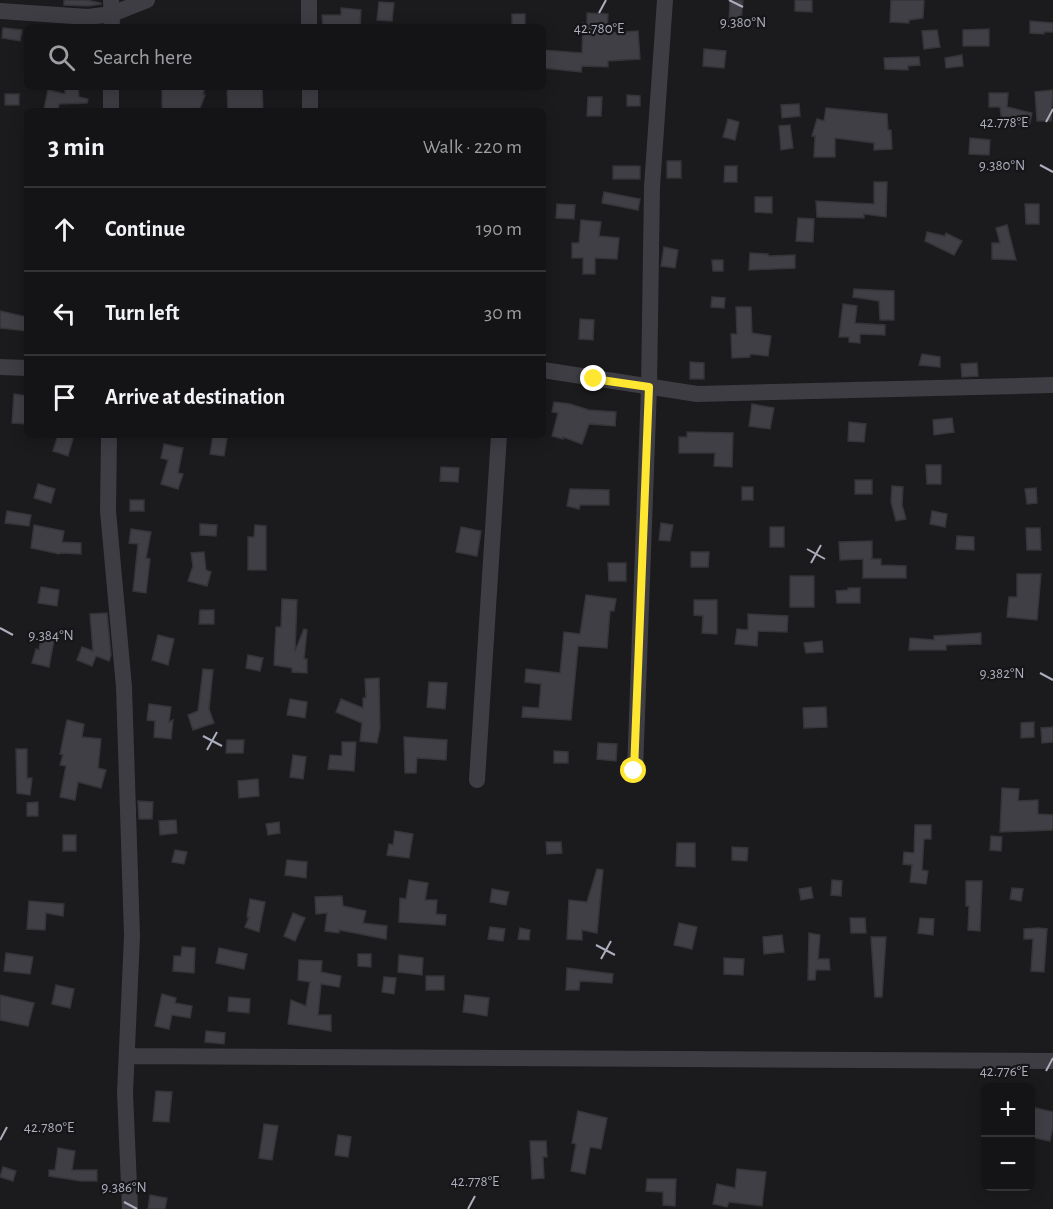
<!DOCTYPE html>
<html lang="en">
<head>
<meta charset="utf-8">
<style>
  :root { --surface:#141416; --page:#1d1d1f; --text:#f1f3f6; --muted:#9d9ea1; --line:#333335 }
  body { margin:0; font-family:"Alegreya Sans",sans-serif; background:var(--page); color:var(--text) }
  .controls { position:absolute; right:18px; bottom:18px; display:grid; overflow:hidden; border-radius:9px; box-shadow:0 3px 15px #0003 }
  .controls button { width:54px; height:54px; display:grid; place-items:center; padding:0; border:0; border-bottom:2px solid var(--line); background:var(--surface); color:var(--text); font:30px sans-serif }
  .stop { position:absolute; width:18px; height:18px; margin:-14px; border:4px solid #fee631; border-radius:50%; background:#fff }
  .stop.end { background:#fee631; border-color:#fff; box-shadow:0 2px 6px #0008 }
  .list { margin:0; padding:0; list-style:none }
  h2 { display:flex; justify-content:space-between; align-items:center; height:78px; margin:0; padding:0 24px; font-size:26px }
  h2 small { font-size:20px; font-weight:400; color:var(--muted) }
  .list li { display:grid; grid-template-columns:39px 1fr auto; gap:18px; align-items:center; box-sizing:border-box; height:84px; padding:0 24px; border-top:2px solid var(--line) }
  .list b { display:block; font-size:22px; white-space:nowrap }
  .list em { font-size:20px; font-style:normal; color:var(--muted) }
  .icon { flex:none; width:33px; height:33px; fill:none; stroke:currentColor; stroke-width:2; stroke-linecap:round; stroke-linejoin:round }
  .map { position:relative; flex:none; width:1053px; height:1209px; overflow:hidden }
  .search { position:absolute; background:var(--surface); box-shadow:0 3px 15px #0003; left:24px; top:24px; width:522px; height:66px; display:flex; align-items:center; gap:15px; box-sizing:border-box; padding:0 21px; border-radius:9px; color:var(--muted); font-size:22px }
  .panel { position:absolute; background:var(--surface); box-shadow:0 3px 15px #0003; left:24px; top:108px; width:522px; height:330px; border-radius:9px }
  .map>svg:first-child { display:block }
</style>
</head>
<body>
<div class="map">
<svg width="1053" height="1209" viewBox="0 0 1053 1209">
  <rect width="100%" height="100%" fill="#1b1a1d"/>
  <path fill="#403f45" stroke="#353439" stroke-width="1.5" d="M64,0h22l15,3v1l-13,2 -24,-1z
    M730,0h13l-2,22 -12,-1z
    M795,0h17v12l-17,-1z
    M891,0h33l-1,18 -14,2v3l-19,-1z
    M379,2l15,1 -2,18 -15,-1z
    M341,8l20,2 -1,17h-37l-1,-12h19z
    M587,13l21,1 -1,19 31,-2 2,28 -32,2v6l-26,-1 -1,6 -38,-4v-18l39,3 1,-30 4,1z
    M512,14h13v13h-13z
    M1030,21l23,2v9h-9v2l-14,-1z
    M3,28l19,2 -2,11 -18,-3z
    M989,29v17h-26v-16z
    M937,30l3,17 -16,2 -2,-18z
    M704,49l22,2 -2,17 -21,-2z
    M962,55l1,11 -17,2 -1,-10z
    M919,57l1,8 -12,1v4l-23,-1 -1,-11z
    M65,87h13l1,10 9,2 -1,4 -28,1 -1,7 -14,-2 4,-19 17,4z
    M162,87h43l-2,8h2l-6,16h-37z
    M227,87h35l1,23 -35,1z
    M1053,90l-2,31h-14l-2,-29z
    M989,93h19l-1,14 25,6 -3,13 -20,-4 -7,1 -2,-16h-11z
    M5,94h14v11h-14z
    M627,95l13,1v10h-13z
    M588,97h14l-1,19h-14z
    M799,104l1,12 -18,2 -1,-13z
    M826,108l61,6 1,16h3l1,19 -18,1v-7l-39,-5v19h-21l1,-21h-3l5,-17 7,2z
    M728,119l11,3 -4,18 -12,-3z
    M790,125l3,23 -12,2 -2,-24z
    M970,138l20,2 -1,15 -20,-1z
    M667,161h14v17h-14z
    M613,166h27v13h-27z
    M725,166h12v16h-13z
    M874,182h13l-1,35 -22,-3v4l-47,-1 -1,-16 58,3z
    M604,192l36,7 -2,11 -36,-7z
    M755,197h17v16l-17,-1z
    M557,204l18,1 -1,14 -18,-1z
    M1025,204h14v20h-13z
    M798,218l16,1 -1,23 -17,-1z
    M581,220l20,2 -2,14 20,2 -2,21 -22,-1v16h-12v-16h-11v-15h7z
    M1007,225l9,35 -24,-1v-16h8l-4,-15z
    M927,232l18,4 1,-3 16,8 -8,14 -29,-14z
    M664,247l14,3 -3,18 -14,-2z
    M750,253l18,1v2l27,-1v13l-46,2z
    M712,260h11v11h-10z
    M854,289l40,2v29h-14l-1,-19 -26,-4z
    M712,297l13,1 -1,10 -13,-1z
    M843,304l14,2 -2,17 30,2v10l-25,-1v9l-11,-1v-5h-10z
    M736,307h15l1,26 19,3 -3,20 -18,-2v3l-18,1 -1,-24h6z
    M0,311l27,6v14l-27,-3z
    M580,319l14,1 -1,20 -14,-1z
    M922,354l18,3v10l-21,-2z
    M690,362l14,1v16h-14z
    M977,363l1,13 -16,1 -1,-13z
    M14,394l13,2v28l-15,-1z
    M554,402l16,2 19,6 27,2 -1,14 -26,-2 -7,20 -19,-7v2l-11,-3 6,-23 -6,-1z
    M752,404l22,4 -4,21 -21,-3z
    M952,418l2,14 -20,3 -1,-15z
    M849,422l17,2 -2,18 -16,-1z
    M687,432l46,1 -1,34 -18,-1 1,-13h-36v-16h8z
    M58,435h16l-6,21 -15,-5z
    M213,436l14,2 -3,18 -14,-2z
    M164,444l19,4 -5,25 5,1 -5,15 -17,-5 7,-24 -7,-2z
    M926,465h15v19h-14z
    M441,467l18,1 -1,14 -18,-1z
    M855,480h17v14h-17z
    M38,484l17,5 -4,14 -17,-5z
    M892,486l11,1 -1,18 4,14 -10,2 -5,-19z
    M742,487h11v13h-11z
    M1036,488l1,15 -10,1 -2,-15z
    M570,489l39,1v15h-29l-1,4 -12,-3z
    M130,500h14v11h-14z
    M7,511l24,4 -2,11 -24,-3z
    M932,511l15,3 -2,13 -15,-3z
    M661,523l12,2 -3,16 -11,-1z
    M200,524l17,1 -1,11 -16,-1z
    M34,525l30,6 -2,11 19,1v11l-21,-1 -1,1 -28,-6z
    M255,525l11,1v44h-18v-33h6z
    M461,527l20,4 -4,25 -21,-4z
    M770,527h14v20h-14z
    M1026,528h14l1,22h-14z
    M131,529l20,3 -5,26 4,1 -4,34 -13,-2 5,-47 -9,-1z
    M957,536l17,1v13l-18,-1z
    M872,541v18h-2h11v6l25,1v12h-43v-19l-23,1 -1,-18z
    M204,552l2,18 5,2 -4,14 -19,-5 5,-15 -2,-13z
    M691,552h18l-1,15h-17z
    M608,563h18v18h-17z
    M1017,574h24l-4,46 -30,-3 2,-20h8z
    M790,576h24v31h-24z
    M41,587l18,3 -2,16 -19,-3z
    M848,588h12v15h-23l-1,-12 12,-1z
    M586,595l30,4 -2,12h-4l-3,37 -29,-2 -7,74 -49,-3 1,-10 16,1 2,-24 -16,-2 1,-13 34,4 4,-41 16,2z
    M282,599l15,1 -2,51 9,-22 3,1 -3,29h3v14l-15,-1v-4l-18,-3 2,-38h5z
    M694,600h23v34l-15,-1 1,-17 -9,-1z
    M200,610h14v14h-15z
    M107,613l4,42 -2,6 -13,-5 -4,10 -15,-6 5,-13 11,4 -3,-37z
    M748,614l40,2 -1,16 -29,-1 -1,15 -22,-2 2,-15 11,1z
    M981,633v11l-35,1v5h-37l1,-12 24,2v-4z
    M158,635l16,4 -6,26 -16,-5z
    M41,638l13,2 -5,27 -17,-4 4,-14 3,1z
    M822,641l1,11 -17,1 -2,-10z
    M248,655l15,3 -3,13 -14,-3z
    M203,669l10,1 -4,39 5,14 -21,7 -5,-15 10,-4z
    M379,678l1,50 -3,15 -17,-2 2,-18 -26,-11 5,-13 22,9v-10h3l-1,-19z
    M429,682l18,1 -2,26 -18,-2z
    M290,699l17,3 -2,16 -18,-3z
    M149,704l22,3 -2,15 4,-2 -2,19 -17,-2 1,-16 -8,-1z
    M826,707l1,20 -23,1 -1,-20z
    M67,720l17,4 -2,13 19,2 -3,29 8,2 -5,18 -23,-6 -3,18 -15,-3 6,-31 -6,-1 3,-10 -3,-1z
    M1034,722v15l-13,1v-15z
    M1053,727v15l-11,1 -1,-15z
    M404,737l43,3 -1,20 -29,-2 -1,15h-11z
    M227,740h17l-1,13h-17z
    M342,742h14l-2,29 -26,-2 2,-14 12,1z
    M598,743l19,1 -1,17 -19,-2z
    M16,749h11v29h5l-2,17 -13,-2z
    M554,751l14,1v11h-14z
    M293,755l13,2 -3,22 -13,-2z
    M258,779l1,17 -20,2 -1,-17z
    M1002,788l17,1 -1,12 20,-1v14l15,1v15l-53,2z
    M138,801l15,1 -1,17h-13z
    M38,802v14h-11v-13z
    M176,820l1,13 -17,2 -1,-14z
    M279,822l1,11 -12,2 -2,-11z
    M915,825h16v14h-7l-2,31 6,1 -2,13 -16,-2 2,-17 -9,-1 1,-12 10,1z
    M395,831l18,3 -4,24 -22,-3 2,-11 4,1z
    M63,835h13v16h-13z
    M991,836l11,1 -1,14 -11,-1z
    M546,842h15l1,11 -15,1z
    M677,843h18v24l-19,-1z
    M732,847l16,1 -1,13 -15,-1z
    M175,850l12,2 -3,12 -12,-2z
    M287,860l20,2 -1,16 -21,-3z
    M597,869l6,1 -6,63 -15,-3v10l-15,-1 2,-39 18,2z
    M409,880l19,3 -3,17h12l-1,14 10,1 -1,10 -46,-3 1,-24 6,1z
    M832,880l10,1 -1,15 -10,-1z
    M966,881h16l-2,50 -12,-1 1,-24h-3z
    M811,887l2,11 -12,2 -2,-11z
    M1012,888l11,1 -2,12 -11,-2z
    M492,889l17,3 -3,13 -16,-3z
    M342,896l1,10 23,5 -3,12 24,3 -1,13 -47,-9v3l-14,-2 2,-18 -11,1 -1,-17z
    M250,899l15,3 -6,30 -14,-5 4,-10h-2z
    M29,901l35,3 -1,12 -17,-3 -1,17 -18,-1z
    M293,913l12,5 -10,23 -11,-5z
    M850,918h15l1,15h-15z
    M920,918l14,1 -1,16 -15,-2z
    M679,923l18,4 -5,22 -18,-4z
    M490,927l15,2 -2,12 -15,-2z
    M520,928l10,2 -1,10 -11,-1z
    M1039,928l8,1 -3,43 -13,-1 2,-32h-9v-10z
    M809,933l11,2 -2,24h11l1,11h-14l-1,10h-7z
    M782,935l2,17 -20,2 -1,-17z
    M871,937h15l-4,60h-7z
    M182,947l13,1 -1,25 -21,-2 1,-15h7z
    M219,948l28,6 -3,15 -28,-6z
    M6,953l27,4 -3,17 -26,-3z
    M358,954h13v13l-13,-1z
    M399,955l24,3 -1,17 -24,-3z
    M724,958l20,1 -1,16 -19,-1z
    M299,960l23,1 -1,11 20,4 -2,11 -18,-3 -3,31h13v16l-43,-7 3,-24 15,6 2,-14 2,-10 -12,-2z
    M567,968l46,6 -1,9 -32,-2 -1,9h-13z
    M426,976h18v14h-18z
    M384,977l12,1 -2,16 -12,-2z
    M56,985l18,4 -4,19 -18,-4z
    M162,994l14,4 -1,5 17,3 -2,12 -18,-3 -3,14 -14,-3z
    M0,995l34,8 -6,23 -28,-6z
    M465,995l24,3 -2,18 -24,-4z
    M229,997l21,2 -1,14 -21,-2z
    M206,1031l19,2 -1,11 -19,-2z
    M156,1091l16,1 -3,30 -16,-1z
    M1032,1107l21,5v14l-3,15 -20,-4z
    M578,1111l29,7 -6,31 -11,-2 -5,27 -14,-3 5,-27 -4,-1z
    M264,1124l14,2 -6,34 -13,-2z
    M338,1135l13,2 -3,20 -13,-2z
    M530,1141h16l1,16h-4l1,21 -12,1z
    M58,1148l17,3 -3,19h25v11h-16l-32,-5v-6h6z
    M3,1167l13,4 -3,10 -13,-4z
    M737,1169l29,3 -4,34 -33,-4 -2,5 -14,-3 4,-20 18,4z
    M647,1179h29l-1,27 -12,-1v-13l-17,-1z
    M150,1195l17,3 -2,11h-17z"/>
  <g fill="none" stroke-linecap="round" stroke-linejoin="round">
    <path stroke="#3e3d44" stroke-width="16" d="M111,0l1,27
      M0,11l88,6 24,-3 35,-14
      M309,27v-27
      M310,87v24
      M111,111v-24
      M0,367l27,1
      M543,370l154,24 356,-9
      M109,435l-1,76 16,176 8,249 -7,157 5,116
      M635,771l14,-384 3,-200 13,-187
      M477,780l22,-345
      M127,1056l926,5"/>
  </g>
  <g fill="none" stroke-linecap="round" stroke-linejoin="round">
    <path stroke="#fee631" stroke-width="8" d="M594,379l55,8 -15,384"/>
  </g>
  <path fill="none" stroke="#acaebd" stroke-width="2" d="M729,0l14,7M599,13l7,-13M1046,122l7,-13M1040,165l13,7M807,549l18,10M811,563l10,-18M0,628l13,7M1040,673l13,7M203,736l19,10M207,750l10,-18M596,945l19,10M601,959l10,-18M1046,1071l7,-13M0,1140l7,-13M124,1202l13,7M468,1209l7,-13"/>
  <g font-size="15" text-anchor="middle" fill="#acaebd" stroke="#161518" stroke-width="4.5" stroke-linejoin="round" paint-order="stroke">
    <text x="743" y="27">9.380°N</text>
    <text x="599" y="33">42.780°E</text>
    <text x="1004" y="127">42.778°E</text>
    <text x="1002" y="170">9.380°N</text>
    <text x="51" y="640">9.384°N</text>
    <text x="1002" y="678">9.382°N</text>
    <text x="1004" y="1076">42.776°E</text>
    <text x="49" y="1132">42.780°E</text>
    <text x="475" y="1186">42.778°E</text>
    <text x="124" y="1192">9.386°N</text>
  </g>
</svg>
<div class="controls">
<button>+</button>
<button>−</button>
</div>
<div class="stop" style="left:634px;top:771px"></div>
<div class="stop end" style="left:594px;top:379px"></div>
<div class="search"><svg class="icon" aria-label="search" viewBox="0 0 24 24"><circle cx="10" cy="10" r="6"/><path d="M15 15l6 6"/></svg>Search here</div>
<section class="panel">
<h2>3 min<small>Walk · 220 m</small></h2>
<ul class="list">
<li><svg class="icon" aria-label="ahead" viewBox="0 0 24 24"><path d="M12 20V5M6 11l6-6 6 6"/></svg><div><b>Continue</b></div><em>190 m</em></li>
<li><svg class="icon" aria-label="left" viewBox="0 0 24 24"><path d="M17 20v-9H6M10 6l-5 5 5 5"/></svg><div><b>Turn left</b></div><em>30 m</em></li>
<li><svg class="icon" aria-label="arrive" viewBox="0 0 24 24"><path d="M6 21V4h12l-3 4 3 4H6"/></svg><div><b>Arrive at destination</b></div></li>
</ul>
</section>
</div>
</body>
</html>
